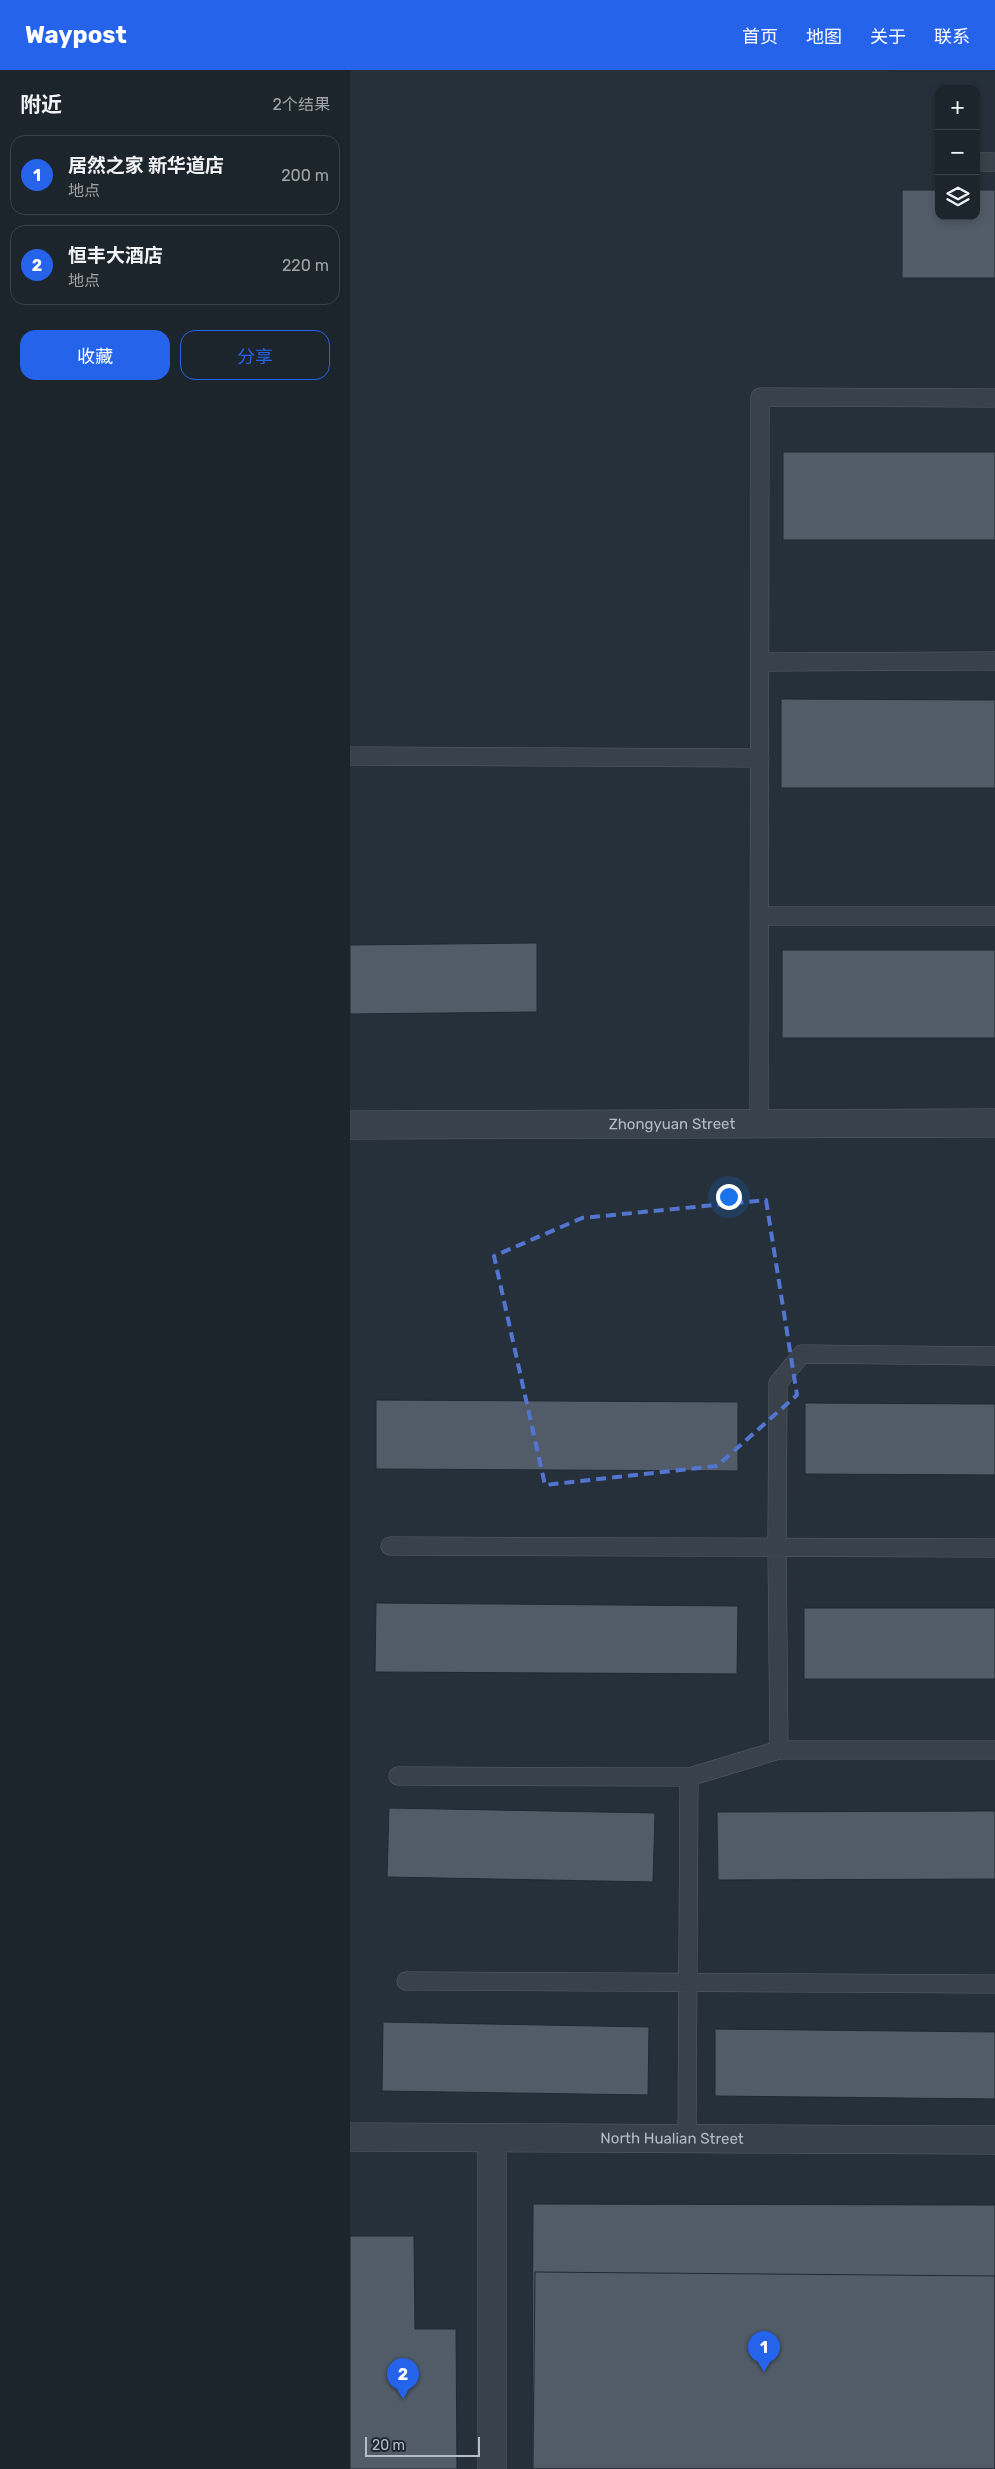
<!DOCTYPE html>
<html lang="zh">
<head>
<meta charset="utf-8">
<style>
  :root { --surface:#1c242c; --page:#293038; --text:#f1f3f6; --muted:#a0a4a9; --line:#3a4148; --accent:#2563eb }
  body { margin:0; font-family:Rubik,"Noto Sans SC",sans-serif; background:var(--page); color:var(--text) }
  .controls { position:absolute; right:15px; top:15px; display:grid; overflow:hidden; border-radius:10px; box-shadow:0 2px 8px #0003 }
  .controls button { width:45px; height:45px; display:grid; place-items:center; padding:0; border:0; border-bottom:1px solid var(--line); background:var(--surface); color:var(--text); font:25px sans-serif }
  .scale { position:absolute; left:15px; bottom:12px; width:115px; box-sizing:border-box; padding-left:5px; border:2px solid #b5bdc6; border-top:0; font-size:14px; line-height:18px; white-space:nowrap; color:#b5bdc6; -webkit-text-stroke:4px #1e272f; paint-order:stroke }
  .you { position:absolute; left:378px; top:1126px; width:18px; height:18px; margin:-12px; border:4px solid #fff; border-radius:50%; background:#1a73e8; box-shadow:0 0 0 8px #1a73e833 }
  .badge { display:grid; place-items:center; width:32px; height:32px; border-radius:50%; background:var(--accent); color:#fff; font-size:16px; font-weight:700 }
  .pin { position:absolute; translate:-50% -41px; filter:drop-shadow(0 1px 2px #0008) }
  .pin::after { content:''; position:absolute; top:26px; width:18px; height:15px; background:inherit; clip-path:polygon(0 0,100% 0,50% 100%) }
  .list { margin:0; padding:0; list-style:none }
  h2 { display:flex; justify-content:space-between; align-items:center; height:65px; margin:0; padding:0 20px; font-size:21px }
  h2 small { font-size:16px; font-weight:400; color:var(--muted) }
  .list li { display:grid; grid-template-columns:32px 1fr auto; gap:15px; align-items:center; box-sizing:border-box; height:80px; margin:0 10px 10px; padding:0 10px; border:1px solid var(--line); border-radius:15px }
  .list b { display:block; font-size:19px; white-space:nowrap }
  .list p { margin:0; font-size:16px; white-space:nowrap; color:var(--muted) }
  .list em { font-size:16px; font-style:normal; color:var(--muted) }
  .actions { display:flex; gap:10px; padding:15px 20px }
  .actions a { flex:1; padding:11px 0; border:1px solid var(--accent); border-radius:15px; text-align:center; font-size:18px; color:var(--accent) }
  .actions .main { background:var(--accent); color:#fff }
  .icon { flex:none; width:28px; height:28px; fill:none; stroke:currentColor; stroke-width:2; stroke-linecap:round; stroke-linejoin:round }
  .map { position:relative; flex:none; width:645px; height:2399px; overflow:hidden }
  header { display:flex; align-items:center; gap:30px; box-sizing:border-box; height:70px; padding:0 25px; background:var(--accent); color:#fff }
  header strong { font-size:24px }
  nav { display:flex; gap:28px; margin-inline-start:auto; font-size:18px }
  main { display:flex }
  aside { flex:1; background:var(--surface) }
  .map>svg:first-child { display:block }
</style>
</head>
<body>
<header>
<strong>Waypost</strong>
<nav><a>首页</a><a>地图</a><a>关于</a><a>联系</a></nav>
</header>
<main>
<aside>
<h2>附近<small>2个结果</small></h2>
<ul class="list">
<li><span class="badge">1</span><div><b>居然之家 新华道店</b><p>地点</p></div><em>200 m</em></li>
<li><span class="badge">2</span><div><b>恒丰大酒店</b><p>地点</p></div><em>220 m</em></li>
</ul>
<div class="actions"><a class="main">收藏</a><a>分享</a></div>
</aside>
<div class="map">
<svg width="645" height="2399" viewBox="0 0 645 2399">
  <rect width="100%" height="100%" fill="#25303a"/>
  <path fill="#515c68" stroke="#202931" d="M544,0h101v1h-101z
    M552,120h37v26h37v-26h19v88h-93z
    M433,382h212v88h-212z
    M431,629l214,1v88h-214z
    M187,873v69l-187,2v-69z
    M432,880h213v88h-213z
    M26,1330l362,2v69l-362,-2z
    M455,1333l190,1v71l-190,-1z
    M26,1533l362,3 -1,68 -362,-2z
    M454,1538h191v71h-191z
    M39,1738l266,5 -2,69 -266,-5z
    M645,1741v68l-277,1 -1,-68z
    M33,1952l266,5 -1,68 -266,-4z
    M365,1959l280,3v67l-280,-3z
    M183,2134l462,1v264h-463z
    M0,2166h64l1,93h41l1,140h-107z
    M185,2202l460,4v193h-462z"/>
  <g fill="none" stroke-linecap="round" stroke-linejoin="round">
    <g stroke="#576068" stroke-width="19">
      <path id="service" d="M626,92h19
        M411,592l234,-1
        M0,686l410,2
        M409,846h236
        M409,1053l1,-726 235,1
        M40,1476l605,2
        M429,1680h216
        M48,1706l291,1
        M56,1911l589,3
        M337,2070l2,-363 90,-27 -2,-202 1,-165 24,-29 193,2"/>
    </g>
    <g stroke="#576068" stroke-width="29">
      <g id="minor">
        <path id="s1" d="M0,1055l645,-2"/>
        <path id="s2" d="M0,2067l645,3"/>
        <path d="M142,2399v-331"/>
      </g>
    </g>
    <use href="#service" stroke="#39424a" stroke-width="18"/>
    <use href="#minor" stroke="#39424a" stroke-width="28"/>
  </g>
  <path fill="none" stroke="#5275d2" stroke-width="4" stroke-dasharray="10 6" stroke-linejoin="round" d="M416,1130l31,195 -80,71 -172,19 -51,-229 88,-38z"/>
  <g text-anchor="middle" dominant-baseline="central" stroke-width="4" stroke-linejoin="round" paint-order="stroke">
    <g font-size="15" fill="#b5bdc6" stroke="#1e272f">
      <text stroke="none"><textPath href="#s1" startOffset="322">Zhongyuan Street</textPath></text>
      <text stroke="none"><textPath href="#s2" startOffset="322">North Hualian Street</textPath></text>
    </g>
  </g>
</svg>
<div class="controls">
<button>+</button>
<button>−</button>
<button><svg class="icon" aria-label="layers" viewBox="0 0 24 24"><path d="M12 4l9 5-9 5-9-5zM3 14l9 5 9-5"/></svg></button>
</div>
<div class="scale">20 m</div>
<div class="you"></div>
<div class="pin badge" style="left:414px;top:2302px">1</div>
<div class="pin badge" style="left:53px;top:2329px">2</div>
</div>
</main>
</body>
</html>
